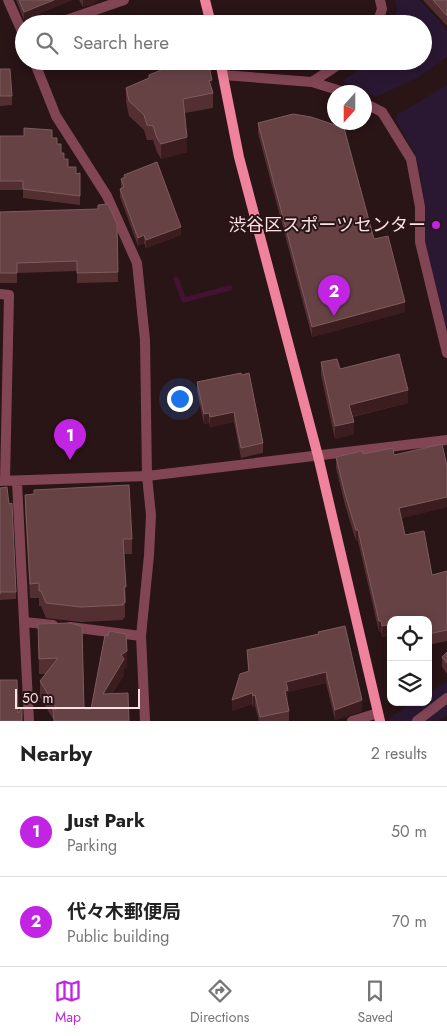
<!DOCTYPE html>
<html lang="en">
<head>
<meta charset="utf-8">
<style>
  :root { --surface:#fff; --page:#f2f2f2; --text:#222; --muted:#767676; --line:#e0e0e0; --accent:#c124e3 }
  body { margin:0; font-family:Jost,"Noto Sans JP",sans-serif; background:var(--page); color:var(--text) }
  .controls { position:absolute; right:15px; bottom:15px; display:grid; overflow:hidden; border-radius:10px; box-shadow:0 2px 12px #0003 }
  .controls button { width:45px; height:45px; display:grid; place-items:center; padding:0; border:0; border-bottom:1px solid var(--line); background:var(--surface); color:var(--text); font:25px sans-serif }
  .compass { position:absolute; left:327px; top:85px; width:45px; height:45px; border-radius:50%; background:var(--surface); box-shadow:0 2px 12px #0003; rotate:201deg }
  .scale { position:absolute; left:15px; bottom:12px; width:125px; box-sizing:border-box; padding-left:5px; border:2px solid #fbe0e4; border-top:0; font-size:14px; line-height:18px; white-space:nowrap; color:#fbe0e4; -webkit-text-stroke:4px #291416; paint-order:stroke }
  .you { position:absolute; left:179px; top:398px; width:18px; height:18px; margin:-12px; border:4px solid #fff; border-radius:50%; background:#1a73e8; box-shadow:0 0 0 8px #1a73e833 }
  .badge { display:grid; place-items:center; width:32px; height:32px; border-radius:50%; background:var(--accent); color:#fff; font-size:16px; font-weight:700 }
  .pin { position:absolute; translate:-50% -41px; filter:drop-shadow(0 1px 2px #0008) }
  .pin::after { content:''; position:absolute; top:26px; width:18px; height:15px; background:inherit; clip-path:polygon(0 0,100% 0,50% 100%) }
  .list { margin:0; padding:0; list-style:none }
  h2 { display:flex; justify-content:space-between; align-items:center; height:65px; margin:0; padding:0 20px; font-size:21px }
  h2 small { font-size:16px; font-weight:400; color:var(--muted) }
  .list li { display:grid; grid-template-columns:32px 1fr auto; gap:15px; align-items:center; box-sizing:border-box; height:90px; padding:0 20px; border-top:1px solid var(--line) }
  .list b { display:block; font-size:19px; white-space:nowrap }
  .list p { margin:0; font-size:16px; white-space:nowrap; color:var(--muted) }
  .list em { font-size:16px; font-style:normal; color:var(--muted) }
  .icon { flex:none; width:28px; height:28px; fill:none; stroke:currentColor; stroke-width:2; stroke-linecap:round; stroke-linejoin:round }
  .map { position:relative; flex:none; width:447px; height:721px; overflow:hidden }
  .search { position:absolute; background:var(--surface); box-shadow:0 2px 12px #0003; left:15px; right:15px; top:15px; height:55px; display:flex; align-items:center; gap:12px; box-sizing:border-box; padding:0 18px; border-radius:28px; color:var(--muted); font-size:19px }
  .sheet { height:245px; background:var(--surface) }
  nav { display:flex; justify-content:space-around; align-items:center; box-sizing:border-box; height:70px; border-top:1px solid var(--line); background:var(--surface); font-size:14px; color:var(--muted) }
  nav a { display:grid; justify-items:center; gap:2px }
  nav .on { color:var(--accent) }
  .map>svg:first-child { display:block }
</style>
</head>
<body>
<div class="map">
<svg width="447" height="721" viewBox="0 0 447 721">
  <rect width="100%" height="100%" fill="#291416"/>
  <path fill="#2a1832" d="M395,0h25l27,30v27l-28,20 -43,20 -34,-16 24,-16 4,-4h53v-37h-31l5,-14z
    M447,85v245l-22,-88v-35l-8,-49 -21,-38 1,-5z
    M447,682v33l-9,6h-48v-4l24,-15h14v-9z"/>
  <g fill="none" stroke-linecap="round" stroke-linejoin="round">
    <path stroke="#441232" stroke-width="5" d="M176,279l8,21 46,-12"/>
    <path stroke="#824554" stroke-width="10" d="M8,0l16,36
      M55,24l69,-24
      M377,24l5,-15 -2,-9
      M34,61l22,55 51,80 30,67 8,77 2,136 4,39 -2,40 -8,81 4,85
      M223,75l89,7 32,10
      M312,82l32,-21
      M364,103l18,9 29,47 9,48v35l27,111
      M0,294l9,1 -4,186
      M0,481l147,-5 300,-36
      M17,482l12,239
      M24,622l29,3
      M70,627l71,9
      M352,721l26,-8
      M417,721l30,-23"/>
    <path stroke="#ef839e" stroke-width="10" d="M205,0l6,24
      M220,61l19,96 79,299 62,265"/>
  </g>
  <path fill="#542f32" d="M16,0h56l-48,20z
    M79,0h19l-5,4 -10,3z
    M423,0h24v26z
    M168,61h40l5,32v15l-28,5 2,39 -26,7 -4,-7 -4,-12h-6l-3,-10 -15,-14 -3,-14v-14l23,-10 19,-10z
    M0,69l12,27v9l-12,1z
    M258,123l116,116 31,73 -93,25 -54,-204z
    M0,136l52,2 5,6 11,23 8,7 4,-1v32l-57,-7v-8h-23z
    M124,175l57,60 -35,13 -2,-5 -6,3 -18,-49v-8l1,-1v-9l3,-1z
    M0,212l117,12 1,58 -41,1v-12l-60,2v10h-17z
    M321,362l19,7 68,34 -56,14 2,17 -19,5 -14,-64z
    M241,373l22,70v10l-22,5 -7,-36 -24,5 -1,-4 -5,1 -7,-32v-10z
    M363,454l31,1 53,11v41l-46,11 4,17 27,40 15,-4v70l-19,4v-25h-37v15l-9,2 -1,-6 -2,1 -21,-91h-2l-11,-36 -9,-37v-11z
    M0,488l16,104v7l-16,1v2z
    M25,495l107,44v15h-8l2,48h-1v16h-2v2l-42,2 -35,-4 -5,-12h-2v-8h-9l-5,-88z
    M69,623l15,86h7l14,-74 22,32 -3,2v6l-12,19 17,27 -76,-2 -13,-22v-16l5,-7h-6l-1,-50z
    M318,634l44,77 -27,9 -9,-37 -38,9v8l-1,1 2,10v10h-30l-4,-15 -2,1 -1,-3 -20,7 16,-40 -1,-21z
    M447,652v22l-5,-7v-10z"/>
  <path fill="#3b1c1f" d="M54,0h18l-48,20v-8z
    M83,0h15l-5,4 -10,3z
    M212,80v13l-3,-12z
    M187,137v15l-26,7v-15z
    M181,227v8l-35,13v-8z
    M144,235v8l-6,3v-8z
    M405,302v10l-93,25v-10z
    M408,390v13l-59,14v-12z
    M234,412v10l-24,5v-10z
    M209,413v10l-5,1v-10z
    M354,422v12l-19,5v-13z
    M447,497v10l-48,12v-11z
    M356,530h2v11h-2z
    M379,621h2v10l-2,1z
    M391,624v11l-9,2v-11z
    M127,651v16l-3,2v6l-21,35v-16l18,-39z
    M326,672v11l-38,9v8l-3,2v-11l1,-9z
    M252,693v11l-20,7v-11z
    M255,695v11l-2,1v-11z
    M362,700v11l-27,9v-10z"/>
  <path fill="#664245" stroke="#7d5b5e" d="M19,0h35l-30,12z
    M433,0h14v16z
    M197,17l2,7h-22v-2z
    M168,61h40l4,19 -3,1 4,12 -30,6 4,38 -26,7 -4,-6 -4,-12 -6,-1 -3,-10 -15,-14 -3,-13 23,-10v-3l20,-8z
    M0,69h10l2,27h-12z
    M293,114l18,3 33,11 30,111 14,-3 17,66 -93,25 -54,-204z
    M24,128l28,2v8h5v6h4v9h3v6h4v8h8v7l4,-1v23l-57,-7v-8h-23v-45h24z
    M157,162l24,65 -35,13 -2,-5 -6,3 -18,-49 4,-2 -3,-8 4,-2 -1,-2z
    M108,204l9,20 1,48 -41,1v-12l-60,2v10h-17v-61l98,-3v-4z
    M399,354l9,36 -59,15 5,17 -19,4 -14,-64 16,-3 3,10z
    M241,373l1,2 7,-2 14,70 -22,5 -7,-36 -24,5 -1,-4 -5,1 -7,-32z
    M442,444l5,22v31l-48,11 6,27 19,-4 8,44 15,-4v59l-19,4v-14h-13v-2l-8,2h-16v4l-9,2 -1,-5h-2l-21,-91h-2l-11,-36 -9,-37 26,-6 1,3 30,-6 1,7z
    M129,485l3,54h-9l3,48h-2l1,16h-2v2l-42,2 -35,-4 -5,-12h-2v-8l-9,1 -5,-89 9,-1v-4z
    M7,487l2,17 3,-1 4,89h-16v2v-106z
    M69,623l13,3 2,83h7l14,-74 3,1 1,-5 17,3 1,17 -6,4 3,4 -21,35 25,-1 1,28h-75l-1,-12h4l-17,-28 18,-23 -19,1 -1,-35z
    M345,626l17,74 -27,10 -9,-38 -40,10 2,8 -3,1 4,20 -29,6 -5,-22 -2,1 -1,-3 -20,7 8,-26 9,-3 -2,-21 72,-16 -1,-2z
    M447,652v11l-5,-6z
    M0,680h17l1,33 4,-6v14h-22z"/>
  <circle fill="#c124e3" stroke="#291416" stroke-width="2" cx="436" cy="225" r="5"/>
  <g text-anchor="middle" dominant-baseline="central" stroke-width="4" stroke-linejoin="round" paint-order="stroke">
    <g font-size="18" fill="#fbe0e4" stroke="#291416" text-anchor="end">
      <text x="426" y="225">渋谷区スポーツセンター</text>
    </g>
  </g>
</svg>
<div class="controls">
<button><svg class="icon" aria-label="locate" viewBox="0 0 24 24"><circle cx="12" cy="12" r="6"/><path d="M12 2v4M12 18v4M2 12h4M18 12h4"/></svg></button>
<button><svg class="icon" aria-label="layers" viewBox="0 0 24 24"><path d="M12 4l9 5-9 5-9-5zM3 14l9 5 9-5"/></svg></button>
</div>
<svg class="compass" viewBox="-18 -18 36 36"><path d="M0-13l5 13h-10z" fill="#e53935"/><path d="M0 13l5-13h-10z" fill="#767676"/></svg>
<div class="scale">50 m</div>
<div class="you"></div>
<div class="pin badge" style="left:70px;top:460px">1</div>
<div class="pin badge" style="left:334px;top:316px">2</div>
<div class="search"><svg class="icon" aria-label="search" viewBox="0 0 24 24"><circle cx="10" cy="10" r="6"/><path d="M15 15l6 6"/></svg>Search here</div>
</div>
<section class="sheet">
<h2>Nearby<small>2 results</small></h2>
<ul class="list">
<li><span class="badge">1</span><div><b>Just Park</b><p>Parking</p></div><em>50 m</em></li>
<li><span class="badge">2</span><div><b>代々木郵便局</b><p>Public building</p></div><em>70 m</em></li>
</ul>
</section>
<nav>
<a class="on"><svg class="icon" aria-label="map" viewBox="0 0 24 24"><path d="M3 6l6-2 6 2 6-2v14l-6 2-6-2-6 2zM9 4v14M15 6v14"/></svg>Map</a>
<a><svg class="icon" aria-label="directions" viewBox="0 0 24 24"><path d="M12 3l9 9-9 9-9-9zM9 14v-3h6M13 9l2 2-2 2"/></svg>Directions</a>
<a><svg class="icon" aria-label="saved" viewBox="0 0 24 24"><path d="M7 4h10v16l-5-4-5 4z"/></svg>Saved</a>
</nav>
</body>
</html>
